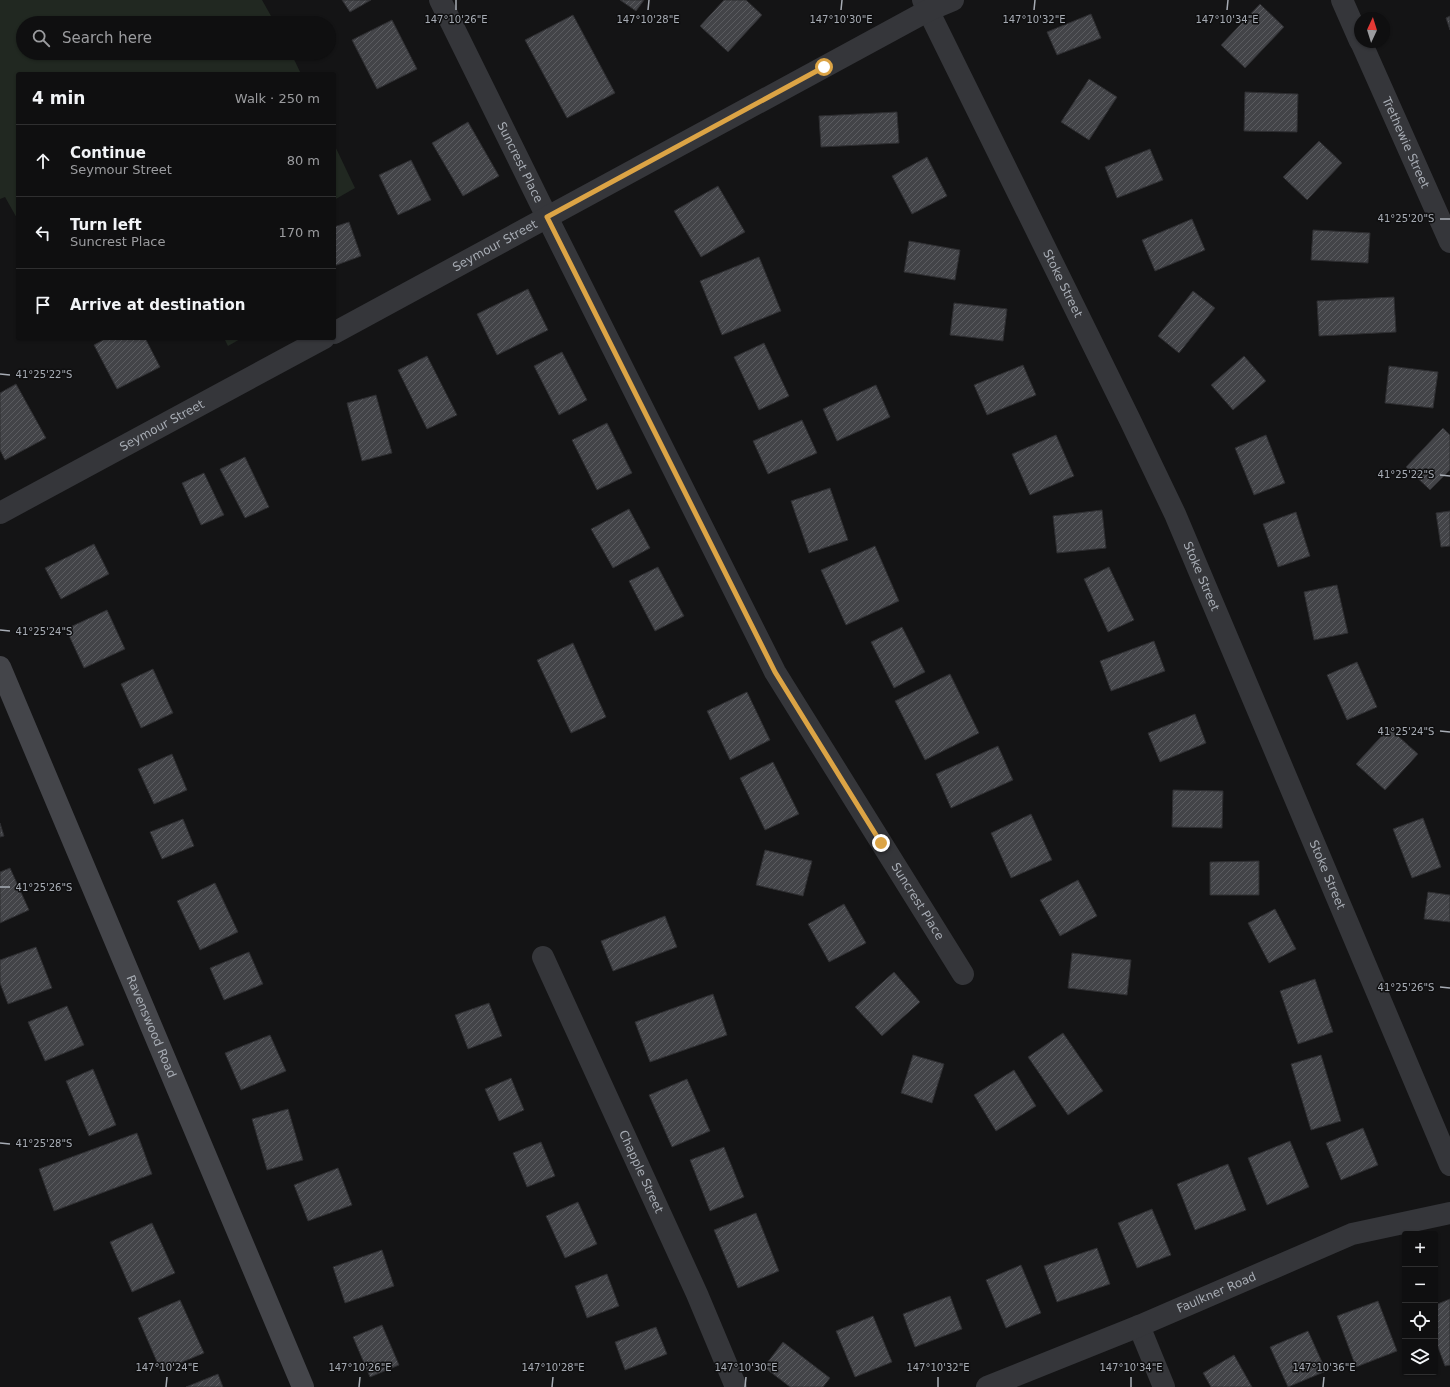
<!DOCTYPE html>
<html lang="en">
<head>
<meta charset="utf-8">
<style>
  :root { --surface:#0f0f10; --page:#181819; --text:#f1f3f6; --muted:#9b9c9f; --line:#2f2f30 }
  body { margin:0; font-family:"DejaVu Sans",sans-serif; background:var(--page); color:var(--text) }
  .controls { position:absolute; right:12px; bottom:12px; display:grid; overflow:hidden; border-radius:4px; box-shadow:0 1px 3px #0004 }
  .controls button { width:36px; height:36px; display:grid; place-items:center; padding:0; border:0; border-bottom:1px solid var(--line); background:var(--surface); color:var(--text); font:20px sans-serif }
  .compass { position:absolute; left:1354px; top:12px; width:36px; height:36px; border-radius:50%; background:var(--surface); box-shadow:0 1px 3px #0004; rotate:4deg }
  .stop { position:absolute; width:12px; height:12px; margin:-9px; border:3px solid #dca445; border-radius:50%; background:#fff }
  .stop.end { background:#dca445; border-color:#fff; box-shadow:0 1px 4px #0008 }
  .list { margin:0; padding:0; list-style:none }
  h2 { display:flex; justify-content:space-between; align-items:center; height:52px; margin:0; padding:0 16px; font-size:17px }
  h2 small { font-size:13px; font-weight:400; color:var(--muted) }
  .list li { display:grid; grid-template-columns:26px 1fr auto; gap:12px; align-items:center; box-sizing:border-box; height:72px; padding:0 16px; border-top:1px solid var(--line) }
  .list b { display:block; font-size:15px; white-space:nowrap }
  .list p { margin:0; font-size:13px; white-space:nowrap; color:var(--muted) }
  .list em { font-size:13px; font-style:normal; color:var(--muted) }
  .icon { flex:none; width:22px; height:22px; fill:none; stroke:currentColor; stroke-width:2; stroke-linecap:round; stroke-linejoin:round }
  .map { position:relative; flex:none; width:1450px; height:1387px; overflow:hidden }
  .search { position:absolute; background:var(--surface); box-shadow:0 1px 3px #0004; left:16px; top:16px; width:320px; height:44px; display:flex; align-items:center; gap:10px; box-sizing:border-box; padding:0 14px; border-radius:22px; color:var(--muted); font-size:15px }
  .panel { position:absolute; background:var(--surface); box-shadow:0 1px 3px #0004; left:16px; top:72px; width:320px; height:268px; border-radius:4px }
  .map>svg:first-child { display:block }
</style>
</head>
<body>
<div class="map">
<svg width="1450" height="1387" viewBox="0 0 1450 1387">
  <defs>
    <pattern id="building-hatch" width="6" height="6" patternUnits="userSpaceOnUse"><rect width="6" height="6" fill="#434448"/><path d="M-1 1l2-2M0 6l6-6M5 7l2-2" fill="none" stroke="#5b5c60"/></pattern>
  </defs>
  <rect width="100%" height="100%" fill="#141415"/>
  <path fill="#212821" d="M0,0h262l13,23h-252v30h268l10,21h-283v146l-13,-23 -5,2z
    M334,144l21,44 -21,12z
    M224,338h18l-14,8z"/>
  <path fill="url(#building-hatch)" stroke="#2e2e31" d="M342,0h29l-21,12z
    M620,0h24l-8,11z
    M724,0h22l16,15 -34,37 -28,-26z
    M1260,4l24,23 -39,41 -24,-23z
    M1091,14l10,24 -44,17 -10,-23z
    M573,15l42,78 -48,25 -42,-78z
    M1450,16v14l-4,-12z
    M392,20l25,49 -40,20 -25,-49z
    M1089,79l28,18 -28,43 -28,-18z
    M1245,92l53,2 -1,38 -53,-1z
    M897,112l2,31 -78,4 -2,-31z
    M468,122l31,54 -36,20 -31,-53z
    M1319,141l23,22 -35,37 -24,-23z
    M1150,149l13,31 -46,18 -12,-31z
    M927,157l20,39 -35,18 -20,-38z
    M411,160l20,40 -33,15 -19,-40z
    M718,186l27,46 -44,25 -27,-46z
    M1192,219l13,31 -50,21 -13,-31z
    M349,222l12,34 -27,10v-39z
    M1313,230l57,3 -2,30 -57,-3z
    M909,241l51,9 -5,30 -51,-8z
    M759,257l22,54 -59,24 -22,-54z
    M528,289l20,41 -51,25 -20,-41z
    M1193,291l22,17 -36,45 -21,-17z
    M1394,297l2,35 -77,4 -2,-35z
    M954,303l53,6 -4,32 -53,-6z
    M107,338h38l15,29 -43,22 -23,-44z
    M764,343l25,53 -30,14 -25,-53z
    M562,352l25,48 -28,15 -25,-49z
    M427,356l30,59 -30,14 -29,-59z
    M1244,356l22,25 -33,29 -22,-25z
    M1023,365l13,30 -49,20 -13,-30z
    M1389,366l49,6 -5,36 -48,-5z
    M16,384l30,54 -41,22 -5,-10v-57z
    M876,385l14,32 -53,24 -14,-32z
    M376,395l16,58 -30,8 -15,-58z
    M802,420l15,33 -49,21 -15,-33z
    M607,423l25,50 -35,17 -25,-50z
    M1443,428l7,7v35l-20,20 -24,-23z
    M1056,435l18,41 -44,19 -18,-41z
    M1266,435l19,48 -31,12 -19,-47z
    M245,457l24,50 -24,11 -25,-49z
    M204,473l20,42 -23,10 -19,-42z
    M830,488l18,52 -39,13 -18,-52z
    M629,509l21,39 -37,20 -22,-39z
    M1102,510l4,38 -49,5 -4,-37z
    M1450,511v35l-9,1 -5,-34z
    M1296,512l14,44 -32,11 -15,-43z
    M94,544l15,30 -48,25 -16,-31z
    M875,546l24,55 -53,24 -25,-55z
    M658,567l26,49 -29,15 -26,-50z
    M1109,567l25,53 -26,12 -24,-53z
    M1337,585l11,48 -34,7 -10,-48z
    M107,610l18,39 -41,19 -18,-39z
    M902,627l23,45 -31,16 -23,-46z
    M1154,641l11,30 -54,20 -11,-30z
    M573,643l33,74 -35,16 -34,-73z
    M1357,662l20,45 -30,13 -20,-45z
    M153,669l20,44 -32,15 -20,-44z
    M950,674l29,59 -54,27 -30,-59z
    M747,692l23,48 -40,20 -23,-49z
    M1195,714l11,29 -46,19 -12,-29z
    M1389,728l29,26 -33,36 -29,-26z
    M998,746l15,34 -62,28 -15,-34z
    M172,754l15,36 -33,14 -16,-35z
    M773,762l26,52 -34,16 -25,-52z
    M1173,790l50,1 -1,37 -50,-1z
    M1031,814l21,46 -41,18 -20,-45z
    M1423,818l18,49 -29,11 -19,-49z
    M183,819l11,27 -32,13 -12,-27z
    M0,823l4,13 -4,1z
    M765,850l47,11 -9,35 -47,-11z
    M1259,861v34h-49v-33z
    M10,868l19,42 -29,13v-51z
    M1078,880l19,36 -37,20 -20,-36z
    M215,883l23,49 -38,18 -23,-49z
    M1428,892l22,3v27l-26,-3z
    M844,904l22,39 -37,19 -21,-38z
    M1275,909l21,40 -27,14 -21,-40z
    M665,916l12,31 -64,24 -12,-30z
    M36,947l16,41 -44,16 -8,-21v-23z
    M249,952l14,32 -39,16 -14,-32z
    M1072,953l59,7 -4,35 -59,-7z
    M894,972l26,30 -38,34 -27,-29z
    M1315,979l18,53 -35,12 -18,-53z
    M713,994l14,41 -77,27 -15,-40z
    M489,1003l13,33 -34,13 -13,-34z
    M67,1006l17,39 -39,16 -17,-39z
    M1063,1033l40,58 -35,24 -40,-58z
    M270,1035l16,36 -45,19 -16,-37z
    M913,1055l31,9 -12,39 -31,-10z
    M1321,1055l20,66 -30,9 -20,-66z
    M93,1069l23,56 -27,11 -23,-55z
    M1014,1070l22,36 -40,25 -22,-36z
    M511,1078l13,32 -25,11 -14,-32z
    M687,1079l23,52 -38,16 -23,-52z
    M288,1109l15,51 -36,10 -15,-51z
    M1363,1128l15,37 -37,15 -15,-37z
    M137,1133l15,41 -98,37 -15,-42z
    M1290,1141l19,46 -42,18 -19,-47z
    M541,1142l14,34 -28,11 -14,-34z
    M724,1147l20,50 -34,14 -20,-51z
    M1228,1164l18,46 -51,20 -18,-46z
    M338,1168l14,37 -44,16 -14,-36z
    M578,1202l19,42 -32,14 -19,-42z
    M1152,1209l19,46 -34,13 -19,-45z
    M756,1213l23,58 -41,17 -24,-58z
    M152,1223l23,50 -43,19 -22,-50z
    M1097,1248l13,36 -53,18 -13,-36z
    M382,1250l12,36 -49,17 -12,-36z
    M1021,1265l20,48 -35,15 -20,-48z
    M607,1274l12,32 -32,12 -12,-32z
    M950,1296l12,33 -47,18 -12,-33z
    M1450,1299v66l-5,1 -10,-27v-34z
    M180,1300l24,53 -43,18 -23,-53z
    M1378,1301l19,50 -41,16 -19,-51z
    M873,1316l19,46 -37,15 -19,-46z
    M382,1325l17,40 -29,12 -17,-40z
    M656,1327l11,27 -42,16 -10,-28z
    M1308,1331l18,40 -38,16 -18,-40z
    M783,1342l47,36 -7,9h-33l-26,-20z
    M1234,1355l18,32h-41l-8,-14z
    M218,1374l5,13h-37z"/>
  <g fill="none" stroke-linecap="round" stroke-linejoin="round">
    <g stroke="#35363a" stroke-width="22">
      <path id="s1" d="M440,0l107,217 228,455 188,302"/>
      <path id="s2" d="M923,0l207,420 45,94 275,651"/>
      <path d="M1342,0l18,41"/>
      <path id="s3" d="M1361,42l89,200"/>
      <path id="s4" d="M334,333l595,-323 24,-10"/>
      <path id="s5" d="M0,513l324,-175"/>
      <path id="s6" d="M543,957l154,337 39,93"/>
      <path d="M1139,1326l25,61"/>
      <path id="s7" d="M987,1387l152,-61 213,-92 98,-21"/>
    </g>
    <path stroke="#44454a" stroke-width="22" id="s8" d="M0,667l303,720"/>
  </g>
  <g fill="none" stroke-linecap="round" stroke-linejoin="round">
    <path stroke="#dca445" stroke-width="5" d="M824,67l-277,150 228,455 106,171"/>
  </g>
  <path fill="none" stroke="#a7acb4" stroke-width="1.5" d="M456,10v-10M648,10l1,-10M841,10l1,-10M1034,10l1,-10M1227,10l1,-10M1440,219h10M0,374l10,1M1440,475l10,1M0,630l10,1M1440,731l10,1M0,887h10M1440,987l10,1M0,1143l10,1M166,1387l1,-10M359,1387l1,-10M552,1387l1,-10M745,1387l1,-10M938,1387v-10M1131,1387v-10M1323,1387l1,-10"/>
  <g text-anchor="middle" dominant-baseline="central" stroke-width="3" stroke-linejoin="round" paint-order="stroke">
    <g font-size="12" fill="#a7acb4" stroke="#0f0f10">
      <text stroke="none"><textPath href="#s3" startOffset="110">Trethewie Street</textPath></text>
      <text stroke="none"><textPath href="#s1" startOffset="181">Suncrest Place</textPath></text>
      <text stroke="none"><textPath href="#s4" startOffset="183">Seymour Street</textPath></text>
      <text stroke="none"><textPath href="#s2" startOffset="316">Stoke Street</textPath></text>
      <text stroke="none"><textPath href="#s5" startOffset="184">Seymour Street</textPath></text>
      <text stroke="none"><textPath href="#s2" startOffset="640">Stoke Street</textPath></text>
      <text stroke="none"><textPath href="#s2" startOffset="964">Stoke Street</textPath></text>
      <text stroke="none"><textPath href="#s1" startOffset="1021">Suncrest Place</textPath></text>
      <text stroke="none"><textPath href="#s8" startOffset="390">Ravenswood Road</textPath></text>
      <text stroke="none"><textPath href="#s6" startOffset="236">Chapple Street</textPath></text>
      <text stroke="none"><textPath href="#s7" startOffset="248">Faulkner Road</textPath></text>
    </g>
  </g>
  <g font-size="10" text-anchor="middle" fill="#a7acb4" stroke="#0f0f10" stroke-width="3" stroke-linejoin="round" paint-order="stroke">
    <text x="456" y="23">147°10'26"E</text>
    <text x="648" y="23">147°10'28"E</text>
    <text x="841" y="23">147°10'30"E</text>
    <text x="1034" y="23">147°10'32"E</text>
    <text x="1227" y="23">147°10'34"E</text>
    <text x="1406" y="222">41°25'20"S</text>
    <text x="44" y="378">41°25'22"S</text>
    <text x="1406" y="478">41°25'22"S</text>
    <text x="44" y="635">41°25'24"S</text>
    <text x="1406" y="735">41°25'24"S</text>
    <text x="44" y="891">41°25'26"S</text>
    <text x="1406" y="991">41°25'26"S</text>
    <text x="44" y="1147">41°25'28"S</text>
    <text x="167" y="1371">147°10'24"E</text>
    <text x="360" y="1371">147°10'26"E</text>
    <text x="553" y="1371">147°10'28"E</text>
    <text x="746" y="1371">147°10'30"E</text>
    <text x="938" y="1371">147°10'32"E</text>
    <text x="1131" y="1371">147°10'34"E</text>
    <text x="1324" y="1371">147°10'36"E</text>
  </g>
</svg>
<div class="controls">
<button>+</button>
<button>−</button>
<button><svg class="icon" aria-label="locate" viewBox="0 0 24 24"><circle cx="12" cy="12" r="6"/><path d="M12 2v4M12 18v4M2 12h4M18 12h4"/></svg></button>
<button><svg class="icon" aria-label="layers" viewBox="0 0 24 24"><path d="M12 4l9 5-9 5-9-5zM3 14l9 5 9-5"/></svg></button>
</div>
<svg class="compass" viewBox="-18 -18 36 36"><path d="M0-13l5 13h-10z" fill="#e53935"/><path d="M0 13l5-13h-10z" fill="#9b9c9f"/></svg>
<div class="stop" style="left:824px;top:67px"></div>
<div class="stop end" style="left:881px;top:843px"></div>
<div class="search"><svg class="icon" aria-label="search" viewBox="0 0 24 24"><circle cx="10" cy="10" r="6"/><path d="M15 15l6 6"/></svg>Search here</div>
<section class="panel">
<h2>4 min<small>Walk · 250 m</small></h2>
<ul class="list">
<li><svg class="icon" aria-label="ahead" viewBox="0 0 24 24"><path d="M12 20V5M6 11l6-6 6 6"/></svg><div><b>Continue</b><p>Seymour Street</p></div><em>80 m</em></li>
<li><svg class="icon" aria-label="left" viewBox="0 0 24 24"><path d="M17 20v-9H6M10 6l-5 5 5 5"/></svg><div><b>Turn left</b><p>Suncrest Place</p></div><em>170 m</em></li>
<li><svg class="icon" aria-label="arrive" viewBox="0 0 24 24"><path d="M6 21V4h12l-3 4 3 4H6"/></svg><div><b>Arrive at destination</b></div></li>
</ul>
</section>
</div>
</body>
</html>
